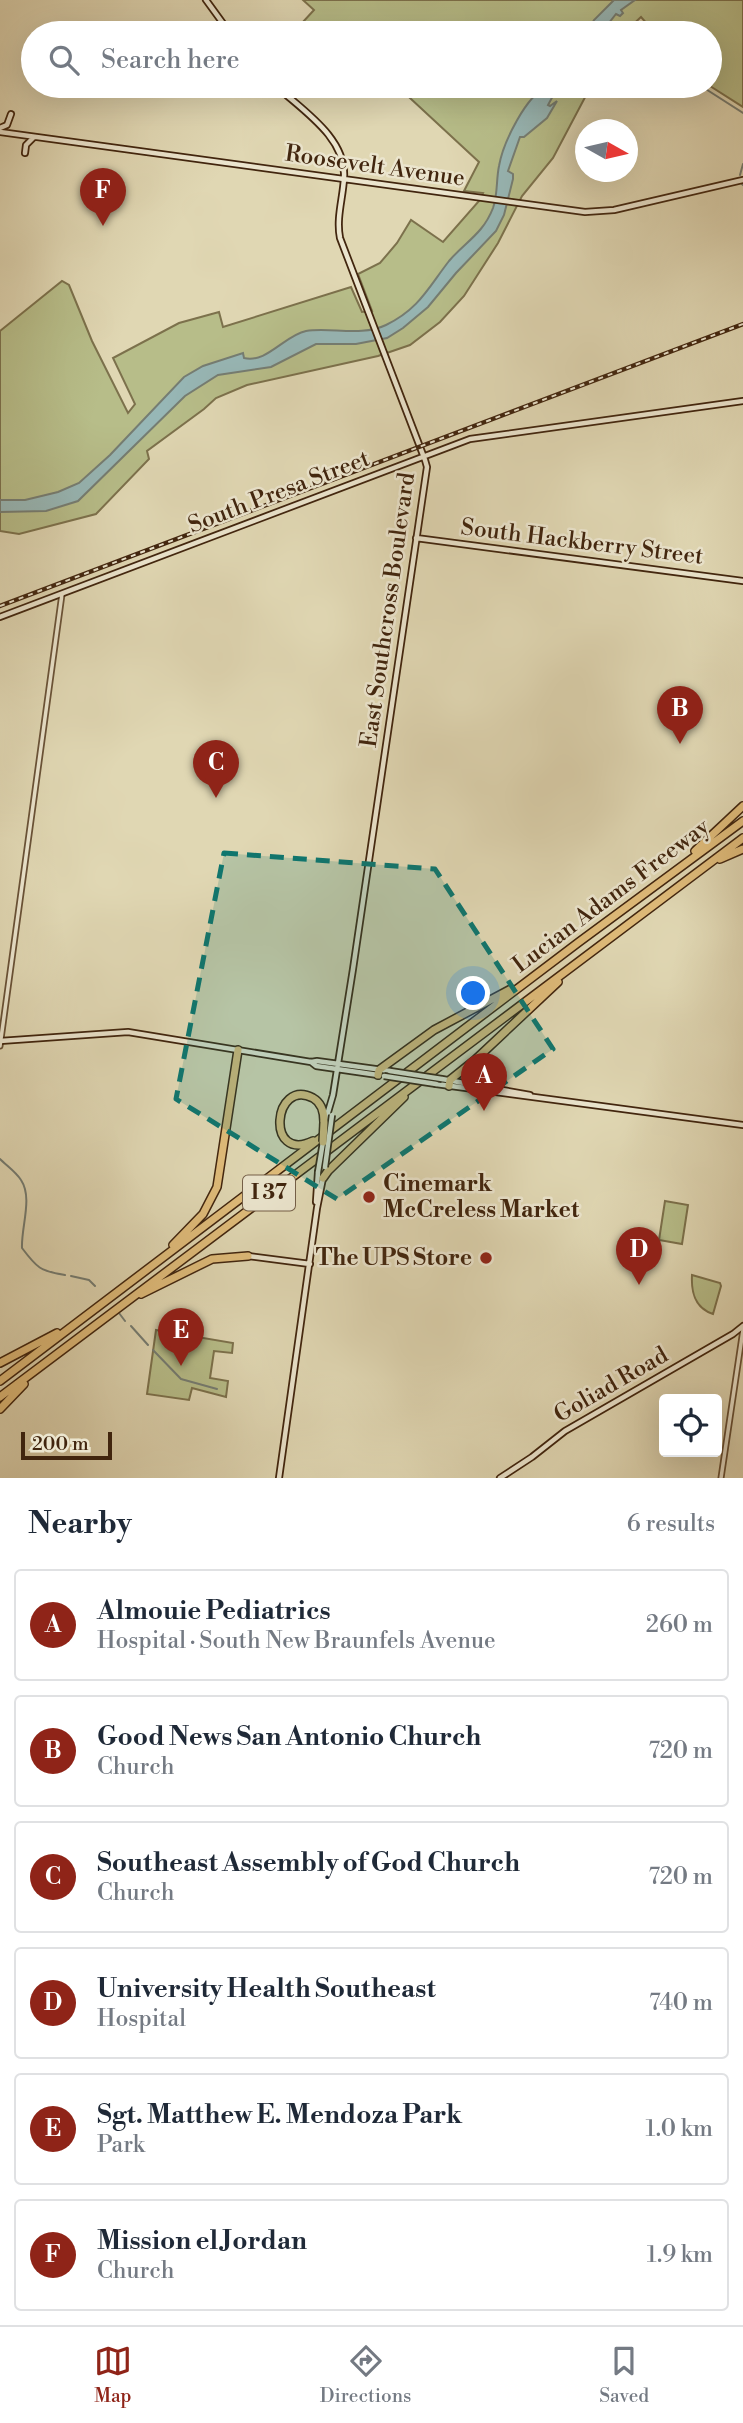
<!DOCTYPE html>
<html lang="en">
<head>
<meta charset="utf-8">
<style>
  :root { --surface:#fff; --page:#f2f2f3; --text:#1f2937; --muted:#747a83; --line:#e0e1e3; --accent:#8f2418 }
  body { margin:0; font-family:"Libre Bodoni",serif; background:var(--page); color:var(--text) }
  .controls { position:absolute; right:21px; bottom:21px; display:grid; overflow:hidden; border-radius:7px; box-shadow:0 7px 28px #0002 }
  .controls button { width:63px; height:63px; display:grid; place-items:center; padding:0; border:0; border-bottom:2px solid var(--line); background:var(--surface); color:var(--text); font:35px sans-serif }
  .compass { position:absolute; left:575px; top:119px; width:63px; height:63px; border-radius:50%; background:var(--surface); box-shadow:0 7px 28px #0002; rotate:98deg }
  .scale { position:absolute; left:21px; bottom:18px; width:91px; box-sizing:border-box; padding-left:7px; border:4px solid #41250e; border-top:0; font-size:19px; line-height:24px; white-space:nowrap; color:#41250e; -webkit-text-stroke:5px #ebe5ce; paint-order:stroke }
  .you { position:absolute; left:474px; top:994px; width:24px; height:24px; margin:-18px; border:5px solid #fff; border-radius:50%; background:#1a73e8; box-shadow:0 0 0 10px #1a73e833 }
  .badge { display:grid; place-items:center; width:46px; height:46px; border-radius:50%; background:var(--accent); color:#fff; font-size:23px; font-weight:700 }
  .pin { position:absolute; translate:-50% -58px; filter:drop-shadow(0 2px 4px #0008) }
  .pin::after { content:''; position:absolute; top:37px; width:24px; height:21px; background:inherit; clip-path:polygon(0 0,100% 0,50% 100%) }
  .list { margin:0; padding:0; list-style:none }
  h2 { display:flex; justify-content:space-between; align-items:center; height:91px; margin:0; padding:0 28px; font-size:30px }
  h2 small { font-size:23px; font-weight:400; color:var(--muted) }
  .list li { display:grid; grid-template-columns:46px 1fr auto; gap:21px; align-items:center; box-sizing:border-box; height:112px; margin:0 14px 14px; padding:0 14px; border:2px solid var(--line); border-radius:7px }
  .list b { display:block; font-size:26px; white-space:nowrap }
  .list p { margin:0; font-size:23px; white-space:nowrap; color:var(--muted) }
  .list em { font-size:23px; font-style:normal; color:var(--muted) }
  .icon { flex:none; width:38px; height:38px; fill:none; stroke:currentColor; stroke-width:2; stroke-linecap:round; stroke-linejoin:round }
  .map { position:relative; flex:none; width:743px; height:1478px; overflow:hidden }
  .search { position:absolute; background:var(--surface); box-shadow:0 7px 28px #0002; left:21px; right:21px; top:21px; height:77px; display:flex; align-items:center; gap:18px; box-sizing:border-box; padding:0 24px; border-radius:38px; color:var(--muted); font-size:26px }
  .sheet { height:847px; background:var(--surface) }
  nav { display:flex; justify-content:space-around; align-items:center; box-sizing:border-box; height:98px; border-top:2px solid var(--line); background:var(--surface); font-size:19px; color:var(--muted) }
  nav a { display:grid; justify-items:center; gap:4px }
  nav .on { color:var(--accent) }
  .map>svg:first-child { display:block }
</style>
</head>
<body>
<div class="map">
<svg width="743" height="1478" viewBox="0 0 743 1478">
  <rect width="100%" height="100%" fill="#e0d7b3"/>
  <filter id="stains"><feTurbulence type="fractalNoise" baseFrequency=".00286" numOctaves="4"/><feColorMatrix values="0 0 0 0 .2 0 0 0 0 .09 0 0 0 0 .02 0 0 0 .5 -.17"/></filter>
  <radialGradient id="worn" r=".72"><stop offset=".6" stop-color="#630" stop-opacity="0"/><stop offset="1" stop-color="#630" stop-opacity=".3"/></radialGradient>
  <path fill="#b7bd89" stroke="#7c714c" stroke-width="2" d="M303,0h440v107l-33,-21v-53h-55l-14,-16 -17,16h-312l-10,-10 12,-13z
    M397,86h194l-38,72 -31,38 -24,47 -34,53 -24,26 -30,23 -32,11 -131,29 -31,13 -12,11 -57,42 2,8 -53,55 -77,20 -19,-3v-200l62,-50 7,4 23,56 36,72 7,-9 -22,-46 66,-35 40,-11 4,15 128,-40 11,25 10,-1 -14,-37 22,-11 17,-20 14,-23 32,22 36,-41 4,-8 -19,-2 15,-29z
    M665,1201l23,4 -6,39 -23,-4z
    M692,1275l28,8 1,3 -8,28c-18,-6 -22,-21 -21,-39z
    M156,1330l77,13 -1,10 -18,-2 -4,27 18,3 -2,16 -34,-9 -3,12 -42,-6z"/>
  <path fill="#97b7b6" stroke="#757d73" stroke-width="2" d="M614,0h21l-14,10 2,3 -3,3 -4,-2 -15,19h-15l8,-13z
    M548,86h15l-9,8 -6,11 2,1 7,-5 -10,17 -23,19h-4l-12,34 5,3v5l-9,36 -8,16 -40,42 -28,34 -25,21 -16,10 -31,6h-40l-45,23 -53,8 -33,21 -107,105 -32,10 -46,1v-12h25l33,-8 21,-9 31,-28 74,-78 19,-11 40,-13 1,5c22,6 41,-23 62,-27 25,-4 55,6 80,-6 33,-16 42,-37 63,-64 16,-19 34,-27 44,-53 5,-14 3,-28 6,-42 4,-23 27,-71 49,-80z"/>
  <g fill="none" stroke-linecap="round" stroke-linejoin="round">
    <path stroke="#757d73" stroke-width="2" d="M701,86l42,27
      M740,175l3,-11
      M742,184l1,1
      M0,1159c7,7 16,13 21,21 12,18 0,47 1,68 15,20 18,23 43,27
      M71,1276l18,4 6,6
      M119,1313l6,8
      M131,1326l17,19
      M153,1350l28,29 36,10"/>
    <g stroke="#695237" stroke-width="7">
      <path id="tertiary" d="M0,1046l62,-452
        M721,1478l22,-148"/>
    </g>
    <g stroke="#41250e" stroke-width="8">
      <path id="secondary" d="M206,0l24,33
        M276,86c26,24 71,52 68,92 -1,20 -8,40 -4,60l85,222 2,7 -74,502 -20,126 -7,24
        M0,128l7,-3 4,-11
        M0,132l585,80 29,-2 129,-30
        M25,153l1,-8 8,-8
        M416,538l327,43
        M0,617l470,-178 273,-38
        M0,1041l128,-9 183,30 6,-1 73,10
        M311,1062l5,4 62,9
        M442,1079l88,16
        M436,1084l307,41
        M316,1202l2,-30
        M248,1256l62,8
        M279,1478l38,-270 6,-30
        M500,1478l32,-21 33,-26 168,-97 10,-8"/>
    </g>
    <g stroke="#41250e" stroke-width="10">
      <path id="motorway" d="M695,851l48,-45
        M720,859l23,-10
        M474,1063c-6,10 -1,17 8,22
        M378,1075l1,-5 55,-40 77,-41
        M449,1086l1,-6 25,-20 83,-78
        M313,1141c-48,23 -40,-64 0,-43 9,5 11,14 11,24
        M323,1178l5,-7 76,-74
        M173,1245l30,-31 14,-27 21,-137
        M141,1294l71,-35 36,-3
        M0,1363l57,-30
        M0,1381l579,-439 164,-121
        M0,1397l743,-559
        M0,1409l24,-25"/>
    </g>
    <use href="#tertiary" stroke="#ebe5ce" stroke-width="3.5"/>
    <use href="#secondary" stroke="#ebe5ce" stroke-width="4.5"/>
    <use href="#motorway" stroke="#e0bc7a" stroke-width="7"/>
    <g stroke="#41250e" stroke-width="4.5">
      <path id="rail" d="M0,606l743,-282"/>
    </g>
    <use href="#rail" stroke="#ebe5ce" stroke-width="2" stroke-dasharray="5" stroke-linecap="butt"/>
    <g stroke="#41250e" stroke-width="8" stroke-linecap="butt">
      <path id="secondary-bridge" d="M390,1071l52,8
        M384,1076l52,8
        M325,1167l7,-52
        M318,1172l5,-30"/>
    </g>
    <g stroke="#41250e" stroke-width="10" stroke-linecap="butt">
      <path id="motorway-bridge" d="M323,1142l1,-20"/>
    </g>
    <use href="#secondary-bridge" stroke="#ebe5ce" stroke-width="4.5"/>
    <use href="#motorway-bridge" stroke="#e0bc7a" stroke-width="7"/>
  </g>
  <path fill="#0f766e" fill-opacity="0.2" stroke="#0f766e" stroke-width="5" stroke-dasharray="14 9" stroke-linejoin="round" d="M224,853l211,16 118,180 -216,150 -161,-100z"/>
  <g fill="#8f2418" stroke="#ebe5ce" stroke-width="2.5">
    <circle cx="369" cy="1197" r="7"/>
    <circle cx="486" cy="1258" r="7"/>
  </g>
  <g text-anchor="middle" dominant-baseline="central" stroke-width="5" stroke-linejoin="round" paint-order="stroke">
    <rect fill="#ebe5ce" stroke="#745f48" stroke-width="2" x="243" y="1175.5" width="52" height="35" rx="5"/>
    <g font-size="21" font-weight="bold" fill="#41250e">
      <text x="269" y="1193">I 37</text>
    </g>
    <g font-size="23" fill="#41250e" stroke="#ebe5ce">
      <text transform="translate(375 166) rotate(8)">Roosevelt Avenue</text>
      <text transform="translate(279 492) rotate(-21)">South Presa Street</text>
      <text transform="translate(582 542) rotate(7)">South Hackberry Street</text>
      <text transform="translate(388 610) rotate(-82)">East Southcross Boulevard</text>
      <text transform="translate(611 896) rotate(-37)">Lucian Adams Freeway</text>
      <text transform="translate(611 1385) rotate(-30)">Goliad Road</text>
    </g>
    <g font-size="23" font-weight="bold" fill="#41250e" stroke="#ebe5ce" text-anchor="start">
      <text x="383" y="1184">Cinemark<tspan x="383" dy="26">McCreless Market</tspan></text>
      <text x="472" y="1258" text-anchor="end">The UPS Store</text>
    </g>
  </g>
  <rect width="100%" height="100%" filter="url(#stains)"/>
  <rect width="100%" height="100%" fill="url(#worn)"/>
</svg>
<div class="controls">
<button><svg class="icon" aria-label="locate" viewBox="0 0 24 24"><circle cx="12" cy="12" r="6"/><path d="M12 2v4M12 18v4M2 12h4M18 12h4"/></svg></button>
</div>
<svg class="compass" viewBox="-18 -18 36 36"><path d="M0-13l5 13h-10z" fill="#e53935"/><path d="M0 13l5-13h-10z" fill="#747a83"/></svg>
<div class="scale">200 m</div>
<div class="you"></div>
<div class="pin badge" style="left:484px;top:1111px">A</div>
<div class="pin badge" style="left:680px;top:744px">B</div>
<div class="pin badge" style="left:216px;top:798px">C</div>
<div class="pin badge" style="left:639px;top:1285px">D</div>
<div class="pin badge" style="left:181px;top:1366px">E</div>
<div class="pin badge" style="left:103px;top:226px">F</div>
<div class="search"><svg class="icon" aria-label="search" viewBox="0 0 24 24"><circle cx="10" cy="10" r="6"/><path d="M15 15l6 6"/></svg>Search here</div>
</div>
<section class="sheet">
<h2>Nearby<small>6 results</small></h2>
<ul class="list">
<li><span class="badge">A</span><div><b>Almouie Pediatrics</b><p>Hospital · South New Braunfels Avenue</p></div><em>260 m</em></li>
<li><span class="badge">B</span><div><b>Good News San Antonio Church</b><p>Church</p></div><em>720 m</em></li>
<li><span class="badge">C</span><div><b>Southeast Assembly of God Church</b><p>Church</p></div><em>720 m</em></li>
<li><span class="badge">D</span><div><b>University Health Southeast</b><p>Hospital</p></div><em>740 m</em></li>
<li><span class="badge">E</span><div><b>Sgt. Matthew E. Mendoza Park</b><p>Park</p></div><em>1.0 km</em></li>
<li><span class="badge">F</span><div><b>Mission el Jordan</b><p>Church</p></div><em>1.9 km</em></li>
</ul>
</section>
<nav>
<a class="on"><svg class="icon" aria-label="map" viewBox="0 0 24 24"><path d="M3 6l6-2 6 2 6-2v14l-6 2-6-2-6 2zM9 4v14M15 6v14"/></svg>Map</a>
<a><svg class="icon" aria-label="directions" viewBox="0 0 24 24"><path d="M12 3l9 9-9 9-9-9zM9 14v-3h6M13 9l2 2-2 2"/></svg>Directions</a>
<a><svg class="icon" aria-label="saved" viewBox="0 0 24 24"><path d="M7 4h10v16l-5-4-5 4z"/></svg>Saved</a>
</nav>
</body>
</html>
